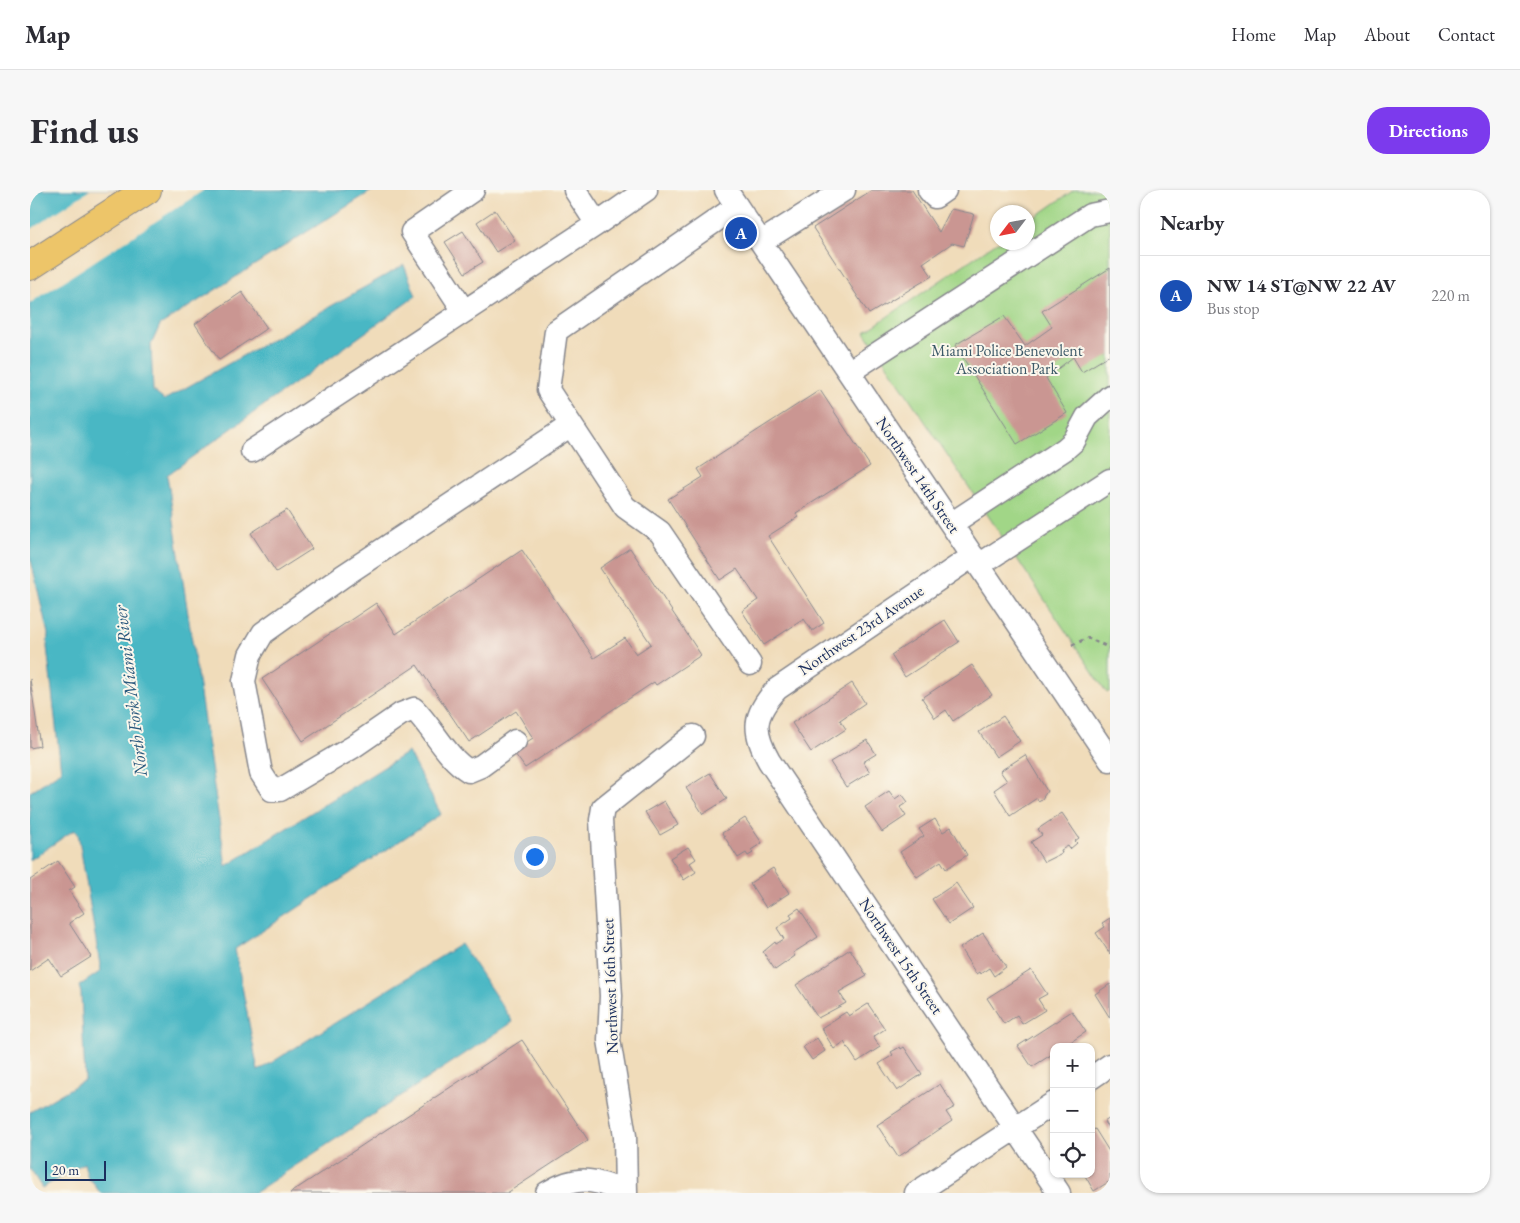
<!DOCTYPE html>
<html lang="en">
<head>
<meta charset="utf-8">
<style>
  :root { --surface:#fff; --page:#f7f7f7; --text:#2b2b33; --muted:#7c7c81; --line:#e1e1e2; --accent:#7c3aed }
  body { margin:0; font-family:"EB Garamond",serif; background:var(--page); color:var(--text) }
  .controls { position:absolute; right:15px; bottom:15px; display:grid; overflow:hidden; border-radius:10px; box-shadow:0 1px 4px #0004 }
  .controls button { width:45px; height:45px; display:grid; place-items:center; padding:0; border:0; border-bottom:1px solid var(--line); background:var(--surface); color:var(--text); font:25px sans-serif }
  .compass { position:absolute; left:960px; top:15px; width:45px; height:45px; border-radius:50%; background:var(--surface); box-shadow:0 1px 4px #0004; rotate:238deg }
  .scale { position:absolute; left:15px; bottom:12px; width:61px; box-sizing:border-box; padding-left:5px; border:2px solid #1b2f5e; border-top:0; font-size:14px; line-height:18px; white-space:nowrap; color:#1b2f5e; -webkit-text-stroke:4px #fbf7ec; paint-order:stroke }
  .you { position:absolute; left:504px; top:666px; width:18px; height:18px; margin:-12px; border:4px solid #fff; border-radius:50%; background:#1a73e8; box-shadow:0 0 0 8px #1a73e833 }
  .badge { display:grid; place-items:center; width:32px; height:32px; border-radius:50%; background:var(--accent); color:#fff; font-size:16px; font-weight:700 }
  .pin { position:absolute; translate:-50% -50%; border:2px solid #fff; box-shadow:0 1px 5px #0006 }
  .list { margin:0; padding:0; list-style:none }
  h2 { display:flex; justify-content:space-between; align-items:center; height:65px; margin:0; padding:0 20px; font-size:21px }
  h2 small { font-size:16px; font-weight:400; color:var(--muted) }
  .list li { display:grid; grid-template-columns:32px 1fr auto; gap:15px; align-items:center; box-sizing:border-box; height:80px; padding:0 20px; border-top:1px solid var(--line) }
  .list b { display:block; font-size:19px; white-space:nowrap }
  .list p { margin:0; font-size:16px; white-space:nowrap; color:var(--muted) }
  .list em { font-size:16px; font-style:normal; color:var(--muted) }
  .icon { flex:none; width:28px; height:28px; fill:none; stroke:currentColor; stroke-width:2; stroke-linecap:round; stroke-linejoin:round }
  .map { position:relative; flex:none; width:1080px; height:1003px; overflow:hidden; border-radius:20px }
  header { display:flex; align-items:center; gap:30px; box-sizing:border-box; height:70px; padding:0 25px; background:var(--surface); border-bottom:1px solid var(--line) }
  header strong { font-size:24px }
  nav { display:flex; gap:28px; margin-inline-start:auto; font-size:18px }
  .intro { display:flex; align-items:center; justify-content:space-between; box-sizing:border-box; height:120px; padding:0 30px }
  h1 { margin:0; font-size:35px }
  .button { padding:12px 22px; border-radius:20px; background:var(--accent); color:#fff; font-size:18px; font-weight:700 }
  main { display:flex; gap:30px; padding:0 30px }
  aside { flex:1; background:var(--surface); border-radius:20px; box-shadow:0 1px 4px #0004 }
  .map>svg:first-child { display:block }
</style>
</head>
<body>
<header>
<strong>Map</strong>
<nav><a>Home</a><a>Map</a><a>About</a><a>Contact</a></nav>
</header>
<div class="intro"><h1>Find us</h1><a class="button">Directions</a></div>
<main>
<div class="map">
<svg width="1080" height="1003" viewBox="0 0 1080 1003">
  <rect width="100%" height="100%" fill="#fbf7ec"/>
  <filter id="ink" filterUnits="userSpaceOnUse"><feTurbulence type="fractalNoise" baseFrequency=".02" numOctaves="2"/><feDisplacementMap in="SourceGraphic" scale="10" xChannelSelector="R" yChannelSelector="G"/><feConvolveMatrix kernelMatrix="1 2 1 2 8 2 1 2 1" color-interpolation-filters="sRGB"/></filter>
  <filter id="wash" filterUnits="userSpaceOnUse"><feTurbulence type="fractalNoise" baseFrequency=".0096" numOctaves="4" result="noise"/><feDisplacementMap in="SourceGraphic" scale="20" xChannelSelector="R" yChannelSelector="G"/><feGaussianBlur stdDeviation="1.12" result="paint"/><feColorMatrix in="noise" values="0 0 0 0 0 0 0 0 0 0 0 0 0 0 0 0 0 1.4 0 .05"/><feComposite in="paint" operator="in"/></filter>
  <g filter="url(#wash)">
    <rect width="100%" height="100%" fill="#f0dcba"/>
    <path fill="#a1d687" stroke="#5e8272" d="M1044,0h36v501l-3,2 -242,-361 132,-90h31v-20z"/>
    <path fill="#4ab7c4" stroke="#327391" d="M0,0h108l-2,41 66,-41h171l-213,135 -9,20 2,46 11,9 240,-135 12,31 -249,179 59,391 182,-114 33,62 -206,135 23,122 203,-127 52,78 -259,171h-154l-8,-12 -4,-2 -4,-16 -42,25 -12,-19v-57l55,-32 -4,-87 -2,-7 22,-15 -23,-138 -4,-3 -44,30v-68l31,-21 -14,-124 1,-13 -18,-78z"/>
    <path fill="#f0dcba" d="M60,0h50l-1,37 58,-37h7l-174,113v-73z"/>
    <g id="blocks">
      <path fill="#ca9692" d="M842,0h40l27,42 12,-23 23,5 -10,32 -12,-3 -29,20 9,13 -63,38 -56,-86z
        M465,20l20,30 -19,12 -19,-30z
        M433,41l20,31 -18,11 -20,-31z
        M1080,78v87l-28,17 -9,-15 -27,21 21,35 -50,31 -62,-99 49,-29 21,30 27,-19 -10,-16z
        M212,102l25,36 -48,32 -24,-36z
        M790,200l50,76 -74,47 2,4 -30,19 56,87 -12,8 -8,-12 -40,26 -22,-34 16,-11 -21,-31 -17,11 -52,-81 35,-22 -5,-8z
        M257,320l25,39 -36,23 -25,-39z
        M600,358l71,107 -45,30 -2,-3 -129,86 -12,-17 20,-13 -17,-27 -47,31 -52,-77 -114,76 -41,-62 114,-76 20,31 126,-84 72,108 31,-20 11,16 15,-10 -51,-76z
        M915,430l14,22 -54,35 -14,-22z
        M942,475l20,30 -39,26 -7,-11 -11,8 -13,-20z
        M0,489l10,67 -10,2z
        M822,493l13,20 -25,17 6,9 -35,23 -19,-29z
        M973,526l17,25 -24,16 -17,-25z
        M837,550l9,14 -13,8 7,10 -24,15 -16,-25z
        M995,565l22,36 -5,8 -4,2 -1,-3 -27,18 -16,-26 13,-9 -7,-10z
        M680,583l17,26 -24,15 -17,-26z
        M859,601l6,8 7,-5 6,8 -8,5 6,9 -24,16 -17,-25z
        M634,611l14,24 -18,10 -15,-23z
        M1032,623l17,25 -4,3 2,2 -7,6 -2,-3 -7,4 1,3 -18,9 -13,-20 11,-7 -4,-6z
        M715,628l17,25 -11,7 2,3 -5,3 -2,-3 -8,5 -16,-25z
        M905,629l8,13 8,-5 16,28 -21,14 -5,-8 -24,16 -17,-25 24,-16 -5,-7z
        M658,657l8,12 -6,4 6,9 -12,8 -14,-22z
        M28,671l17,26 -6,4 15,22 -15,10 22,34 -30,19 -12,-18 -19,13v-91z
        M743,678l16,25 -23,15 -16,-25z
        M926,693l17,25 -24,16 -17,-25z
        M769,718l19,29 -25,16 2,3 -20,14 -12,-18 12,-10 1,2 8,-5 -7,-11 15,-10 -2,-4z
        M1080,728v36l-14,-21 9,-6 -3,-4z
        M953,743l23,34 -12,9 -5,-8 -9,6 -1,-2 -3,2 -16,-26z
        M820,759l17,27 -28,16 7,11 -28,15 -22,-33z
        M1001,780l16,24 -9,5 7,11 -23,14 -5,-9 -13,9 -17,-26z
        M1080,794v34l-15,-24z
        M838,814l17,25 -12,8 7,10 -23,15 -13,-20 -10,7 -13,-21 25,-16 3,4z
        M1042,821l14,21 -23,15h-9v6l-22,14 -14,-21z
        M787,848l8,13 -13,9 -9,-13z
        M492,850l66,100 -81,53h-217z
        M870,857l1,2 3,-2 18,27 -25,17 -18,-27 14,-9 -2,-3z
        M910,894l15,23 -9,5 6,9 -54,36 -21,-32z
        M1080,928v13l-6,-9z
        M1065,939l15,24v28l-16,10 -10,-17h7v-43z"/>
    </g>
  </g>
  <g filter="url(#ink)">
    <use href="#blocks" fill-opacity="0" stroke="#86868c" stroke-width="1"/>
    <g fill="none" stroke-linecap="round" stroke-linejoin="round">
      <g stroke="#86868c" stroke-width="25">
        <path id="minor" d="M696,0l384,570
          M899,0l6,7 10,-7
          M707,16l-181,125 -8,59 77,117 35,25 90,132
          M567,34l49,-34
          M731,52l83,-52
          M434,121l-52,-79 61,-42
          M819,182l241,-157 20,-4
          M222,261l345,-227 -22,-34
          M921,334l114,-75 9,-8 13,-24 23,-21
          M943,366l-196,133c-24,26 -25,42 -8,72l290,432
          M949,375l131,-85
          M485,551l-34,25 -12,5c-23,-14 -36,-43 -55,-62l-13,5 -48,33 -73,43h-8l-11,-17 -17,-92 6,-26 13,-22 80,-57 228,-151
          M1061,888l19,-13
          M517,1003c31,-19 47,-14 79,0
          M596,1003l-1,-57 -16,-96 2,-44 -10,-176 2,-12 90,-72
          M886,1003l138,-90"/>
      </g>
      <g stroke="#86868c" stroke-width="30">
        <path id="major" d="M0,76l117,-76"/>
      </g>
      <path stroke="#86868c" stroke-width="3" stroke-dasharray="4 4" stroke-linecap="butt" d="M1042,455l16,-7 22,10"/>
      <use href="#minor" stroke="#fff" stroke-width="22"/>
      <use href="#major" stroke="#edc569" stroke-width="28"/>
    </g>
  </g>
  <g text-anchor="middle" dominant-baseline="central" stroke-width="4" stroke-linejoin="round" paint-order="stroke">
    <g font-size="16" fill="#3c5968" stroke="#fbf7ec">
      <text x="977" y="160">Miami Police Benevolent<tspan x="977" dy="18">Association Park</tspan></text>
    </g>
    <g font-size="16" fill="#1b2f5e" stroke="#fbf7ec">
      <text transform="translate(888 285) rotate(56)">Northwest 14th Street</text>
      <text transform="translate(831 440) rotate(-34)">Northwest 23rd Avenue</text>
      <text transform="translate(871 766) rotate(56)">Northwest 15th Street</text>
      <text transform="translate(580 796) rotate(-92)">Northwest 16th Street</text>
    </g>
    <g font-size="18" font-style="italic" fill="#29587d" stroke="#fbf7ec">
      <text transform="translate(100 501) rotate(-97)">North Fork Miami River</text>
    </g>
  </g>
</svg>
<div class="controls">
<button>+</button>
<button>−</button>
<button><svg class="icon" aria-label="locate" viewBox="0 0 24 24"><circle cx="12" cy="12" r="6"/><path d="M12 2v4M12 18v4M2 12h4M18 12h4"/></svg></button>
</div>
<svg class="compass" viewBox="-18 -18 36 36"><path d="M0-13l5 13h-10z" fill="#e53935"/><path d="M0 13l5-13h-10z" fill="#7c7c81"/></svg>
<div class="scale">20 m</div>
<div class="you"></div>
<div class="pin badge" style="left:711px;top:43px;background:#1a4fb4">A</div>
</div>
<aside>
<h2>Nearby<small></small></h2>
<ul class="list">
<li><span class="badge" style="background:#1a4fb4">A</span><div><b>NW 14 ST@NW 22 AV</b><p>Bus stop</p></div><em>220 m</em></li>
</ul>
</aside>
</main>
</body>
</html>
